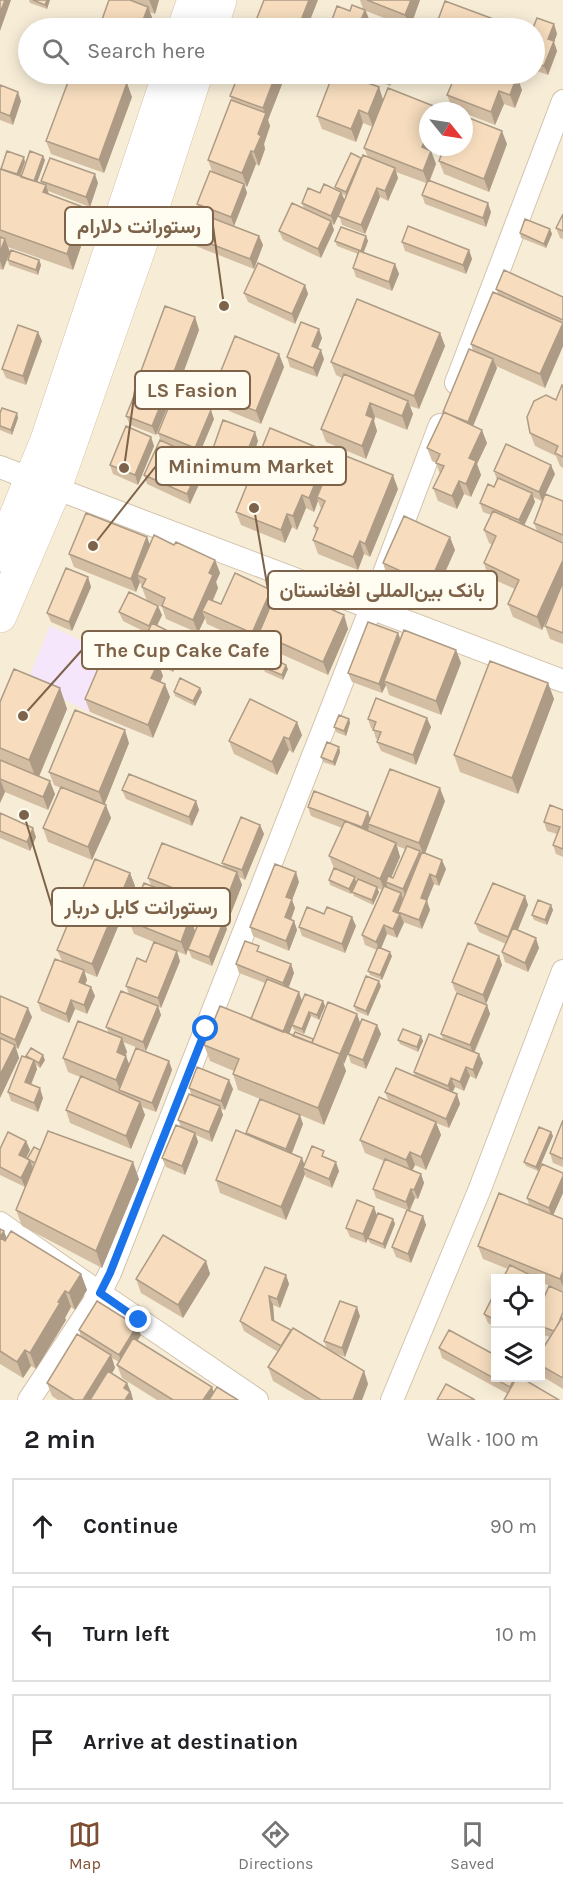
<!DOCTYPE html>
<html lang="en">
<head>
<meta charset="utf-8">
<style>
  :root { --surface:#fff; --page:#f2f2f2; --text:#202124; --muted:#757577; --line:#e0e0e0; --accent:#7f4d32 }
  body { margin:0; font-family:Karla,Vazirmatn,sans-serif; background:var(--page); color:var(--text) }
  .controls { position:absolute; right:18px; bottom:18px; display:grid; overflow:hidden; border-radius:0px; box-shadow:0 3px 15px #0003 }
  .controls button { width:54px; height:54px; display:grid; place-items:center; padding:0; border:0; border-bottom:2px solid var(--line); background:var(--surface); color:var(--text); font:30px sans-serif }
  .compass { position:absolute; left:419px; top:102px; width:54px; height:54px; border-radius:50%; background:var(--surface); box-shadow:0 3px 15px #0003; rotate:120deg }
  .stop { position:absolute; width:18px; height:18px; margin:-14px; border:4px solid #1a73e8; border-radius:50%; background:#fff }
  .stop.end { background:#1a73e8; border-color:#fff; box-shadow:0 2px 6px #0008 }
  .list { margin:0; padding:0; list-style:none }
  h2 { display:flex; justify-content:space-between; align-items:center; height:78px; margin:0; padding:0 24px; font-size:26px }
  h2 small { font-size:20px; font-weight:400; color:var(--muted) }
  .list li { display:grid; grid-template-columns:39px 1fr auto; gap:18px; align-items:center; box-sizing:border-box; height:96px; margin:0 12px 12px; padding:0 12px; border:2px solid var(--line); border-radius:0px }
  .list b { display:block; font-size:22px; white-space:nowrap }
  .list em { font-size:20px; font-style:normal; color:var(--muted) }
  .icon { flex:none; width:33px; height:33px; fill:none; stroke:currentColor; stroke-width:2; stroke-linecap:round; stroke-linejoin:round }
  .map { position:relative; flex:none; width:563px; height:1400px; overflow:hidden }
  .search { position:absolute; background:var(--surface); box-shadow:0 3px 15px #0003; left:18px; right:18px; top:18px; height:66px; display:flex; align-items:center; gap:15px; box-sizing:border-box; padding:0 21px; border-radius:33px; color:var(--muted); font-size:22px }
  .sheet { height:402px; background:var(--surface) }
  nav { display:flex; justify-content:space-around; align-items:center; box-sizing:border-box; height:84px; border-top:2px solid var(--line); background:var(--surface); font-size:16px; color:var(--muted) }
  nav a { display:grid; justify-items:center; gap:3px }
  nav .on { color:var(--accent) }
  .map>svg:first-child { display:block }
</style>
</head>
<body>
<div class="map">
<svg width="563" height="1400" viewBox="0 0 563 1400">
  <rect width="100%" height="100%" fill="#fef9ea"/>
  <path fill="#f7edd7" fill-rule="evenodd" d="M0,0h563v1400h-563zM28,28h506v46h-506zM428,111h36v36h-36zM496,1278h44v100h-44z"/>
  <path fill="#f6e6fb" d="M50,626l64,30 49,20 -7,15 14,6 -17,41 -63,-26 -63,-30z"/>
  <g fill="none" stroke-linecap="round" stroke-linejoin="round">
    <g stroke="#d3c3ad" stroke-width="24">
      <path id="minor" d="M456,383l107,-282
        M0,467l31,12
        M55,488l508,193
        M0,1223l100,70 157,107
        M29,1400l71,-107 10,-20 261,-665 69,-183
        M392,1400l87,-209 84,-220"/>
    </g>
    <g stroke="#d7c4ab" stroke-width="34">
      <path id="secondary" d="M184,28l10,-28
        M211,28l9,-28
        M0,555l47,-115 122,-366
        M0,616l55,-128 87,-248 54,-166"/>
    </g>
    <use href="#minor" stroke="#fff" stroke-width="22"/>
    <use href="#secondary" stroke="#fff" stroke-width="33"/>
  </g>
  <path fill="#d4bea3" fill-rule="evenodd" d="M29,0h21l-3,9 -17,-6z
    M109,0h50l-4,14 -5,-2 3,8z
    M360,0h60l-10,28 -44,-17 3,8 -4,9h-36l21,-17 13,-2z
    M554,24l3,10 -3,8 3,9 -9,24 -14,-5v-42z
    M115,74h18l-2,5z
    M286,74l-18,46 2,6 -6,18 1,5 -6,17 -3,-2 -9,23 -2,-1 2,7 -13,33 -33,-13 -4,-9 15,-33 -4,-11 24,-60 -2,-4z
    M327,74h21l-1,1 32,12 4,13 45,11v36h4l-1,4 5,13 -6,17 61,31 -5,15 -61,-23 -3,-9 4,-12 -30,-11 2,6 -10,23 -8,-4 -15,37 -23,-9 -3,-10 -5,10 -2,-1 2,6 -13,28 -38,-18 -4,-9 25,-22 -2,-6 18,-10 16,-3 -1,-3 26,-28 7,-2 -4,-9 9,-21 -10,-4 -7,19 -34,-13 -5,-13 15,-40zM342,194l4,2 -1,5z
    M364,74h31l-5,12 -25,-10z
    M456,74l66,16 -7,18 -11,-4 -9,21 -31,-12v-2h-6l-6,-3 -5,-13z
    M0,85l21,16 -8,24 -13,-5z
    M132,97l-28,76 -53,-19 -5,-13z
    M507,144l-18,48 -45,-18 -5,-13z
    M43,156l2,4 -8,22 5,2 -1,-3 57,2 -8,24 -42,-16 1,3 34,13 6,16 -16,47 -65,-23 2,5 -7,18 -3,-1v-100l25,-7 -5,14 1,1z
    M563,214v25l-3,-1 -4,-10z
    M550,229l2,5 -6,14 -25,-10 -1,-5z
    M185,234l74,2 4,9 -9,24 -66,-26z
    M366,236l2,5 -4,11 31,12 4,10 -7,17 -36,-14 -3,-9 5,-14 -21,-8 -2,-5z
    M402,242l67,8 3,9 -6,15 -61,-23z
    M8,260h31l2,5 -3,10 -29,-10z
    M305,285l3,9 -13,30 -47,-22 -4,-9z
    M496,289l67,8v49l-18,42 -49,-22 1,2 -24,58 14,17 -10,21 4,11 -10,22 -7,-3 -7,15 -19,-8 -5,-13 7,-14 -4,-11 -4,-2 -5,-13 46,-97 -2,-7 27,-50z
    M195,317l4,13 -24,65 -13,-5 8,11 -14,34 -26,-10 -4,-9 20,-33 -5,-12z
    M38,332l4,9 -16,44 -20,-7 -4,-9z
    M440,333l5,13 -26,63 -9,-3 3,8 -6,16 -32,-13 -1,4 3,10 -11,28 -40,-17 -5,-13 21,-51 -6,-3 -5,-13z
    M322,338l-4,11 6,10 -7,18 -27,-10 -3,-10z
    M279,354l5,13 -23,57 -32,-13 -3,-7 -7,-3 -5,-13z
    M563,386v82l-3,-2 -4,-10 -21,-10 -5,-13 26,-33z
    M0,413h17l1,5 -6,17 -12,-5z
    M214,419l-16,38 8,12 -16,35 -43,-20 -3,-9 17,-34 -3,-8z
    M255,432l3,9 -12,33 -32,-11 -3,-9z
    M151,437l3,9 -16,39 -25,-11 -3,-9z
    M332,461l66,28 -28,68 -6,-3 -6,16 -40,-16 -5,-14 3,-8 -2,-6 7,-17 -3,-8 -4,11 -8,-4 -9,22 -5,-3 -7,16 -44,-18 -5,-13z
    M494,471l61,3 -13,27 -9,-4 2,5 -11,24 13,5 -3,-8 29,-22v41l-11,-4 11,5v101l-13,-5 -5,-13 13,-31 -16,35 -29,-13 -5,-13 7,-15 -27,-12 -4,-14 8,-18 -3,-2 -5,-13 7,-15 -8,-3 -3,-9 14,-16 3,-7z
    M147,537l3,8h24l41,15 5,13 -4,9 2,6 -5,13 8,3 53,-6 70,17 4,14 -20,46 -65,-29 -3,-8 -4,8 -49,-22 -2,-6 -7,15 -32,-14 -4,-12 -15,-6 -7,-19 -4,10 -62,-25 -5,-13z
    M455,550l-21,47 -47,-21 -4,-13z
    M88,577l3,10 -19,44 -21,-9 -4,-9z
    M158,606l4,9 -5,11 25,12 3,9 -12,25 -14,-7 4,11 -3,6 10,15 -17,41 -63,-26 -5,-13 58,-42 -3,-8 7,-16 -24,-12 -4,-9z
    M400,639l56,11 5,13 -20,52 -52,-20 -3,-10 -4,8 -30,-11 -4,-9z
    M263,667l25,2 -5,11 -18,-8z
    M548,683l6,16 -36,95 -58,-22 -6,-17z
    M60,688l7,21 -28,68 16,17 -7,16 -43,-18 -5,11v-101z
    M174,692h28l-7,14 -20,-10z
    M349,719l1,4 -4,13 -10,-4 -2,-5z
    M368,719l63,8 -15,38 -35,-14 -4,-9 1,-3h-2l-3,-10 -2,-1z
    M302,735l-9,18 -4,-3 -12,25 -43,-21 -5,-13z
    M129,743l-25,61 7,14 -19,42 -44,-18 -5,-14 18,-40 -7,-3 -5,-13z
    M339,747l1,5 -5,14 -12,-4 -2,-5z
    M122,790l74,11 3,9 -7,16 -66,-27z
    M445,801l-20,52 21,16 -7,17 -5,-2 -7,17 3,9 -8,19 -19,-7 -6,16 -10,-4 -6,14 11,8 -10,24 -12,-5 -2,-4 9,-21 -12,-5 -3,-10 20,-45 -5,-2 2,4 -6,13 -19,-9 -2,-4 6,-12 -3,-2 1,4 -5,12 -21,-9 -1,-5 5,-12 -5,-12 13,-28 -31,-12 -3,-9 62,11zM397,846l8,3 -12,29 -2,-1 9,-20z
    M563,810v47l-7,-3 -3,-9 4,-11 -10,-3 -3,-9z
    M0,813l36,24 -6,14 -30,-13z
    M260,825l4,9 -19,46 -6,-3 3,8 -14,36 -33,-13 2,7 -4,10 -7,30 -52,-21 -5,-13 22,-36 -3,-7 76,-11 -2,-4z
    M130,873l5,13 -38,91 -13,-5 3,8 -2,5 6,2 4,9 -8,18 -12,-5 -6,14 -28,-12 -3,-9 24,-41 -5,-11z
    M299,882l-7,18 3,8 -4,12 3,1 3,9 -8,21 -36,-15 -3,-9z
    M525,896l3,9 -10,25 21,18 -11,24 -23,-10 -3,-10 4,-8 -27,-12 -4,-9z
    M551,905l2,5 -6,15 -13,-5 -2,-5z
    M356,926l-11,27 -43,-17 -3,-9z
    M227,929l-15,37 -20,-8 -4,-9z
    M261,952l30,12 3,9 -6,15 14,12 21,1 2,5 -6,14 -8,-4 -7,18 -10,-4 -2,-4 -3,8 4,2 20,3 44,-25 3,9 17,2 4,9 -15,35 -15,-6 -3,-9 5,-13 -9,23 -1,-1 3,8 -22,54 -53,-22 32,21 -11,29 10,5 2,7 22,-7 13,13 -7,17 -26,-11 -1,-3 -19,46 -66,-27 -4,-13 31,-45 -1,-2 14,-34 -22,-9 -5,-16 1,-3 -24,-10 -6,-16 47,-26 14,-36 -26,-10 -3,-9z
    M499,956l3,9 -16,39 -31,-13 -3,-9z
    M180,961l-19,47 -3,-2 3,9 -15,36 -23,-9 4,10 -2,3 4,10 40,-4 3,9 -16,42 -14,-5 3,8 -14,34 -61,-26 -4,-13 14,-33 -12,-5 -5,-14 46,-25 -3,-6 23,-33 -3,-8 20,-24z
    M381,986l-13,30 -12,-5 -2,-5z
    M0,996l32,21 -14,32 -2,-1 3,10 -19,40z
    M487,1005l3,9 -15,38 4,2 4,9 -7,16 -6,-3 -6,15 -9,-4 -3,6 5,1 3,10 -11,24 -13,-5 5,12 -15,35 -11,-5 -3,5 9,4 3,9 -6,16 -3,-1 -5,13 13,5 3,9 -15,38 -15,-6 -4,-10 15,-37 -31,-12 -3,-9 11,-28 -19,-8 -5,-13 29,-38 -4,-10 30,-16 -1,-4 29,-33 -2,-5z
    M421,1036l2,5 -5,11 -18,-8 -2,-4z
    M27,1057l18,3 -5,8 -4,-3 1,4 -6,16 12,13 -5,14 -27,-11 -3,-9z
    M229,1080l4,9 -8,21 -4,-1 2,6 -11,27 -16,-7 2,7 -13,33 -19,-8 -4,-9 19,-31 -3,-7 13,-26 -2,-6z
    M563,1120v47l-10,-4 -3,-10z
    M551,1132l2,4 -15,35 -12,-5 -2,-4z
    M26,1141l4,9 -4,8 1,1 13,-9 99,29 -37,89 -80,-42 -6,-16 13,-32 -4,9 -25,-12v-26z
    M563,1193l-10,22 10,4v72l-23,-9v-4h-37l5,-9 -25,-10 -5,-13 51,-41 -2,-7z
    M374,1207l3,9 16,3 2,5 -10,25 -15,-6 -2,-4 -2,4 -16,-6 -4,-9z
    M0,1229l7,10 74,35 6,16 -12,20 -4,-3 -6,11 1,2 -30,49 -5,-3 -8,12 -23,-14z
    M206,1261l4,13 -27,44 -42,-25 -5,-14z
    M286,1275l3,9 -9,24 -7,-3 1,16 17,9 36,19 -3,-8 36,-25 -15,41 -13,-5 32,19 4,13 -6,16h-57l-32,-19 -5,-14 10,-15 -34,-21 -4,-10z
    M495,1292v35l-7,-4 -4,-9z
    M563,1292v97l-23,-14v-22l10,-16 -10,-3v-27z
    M79,1330l62,5 -4,6 75,46 2,5 24,8h-81l-35,-22 -5,-13 2,-3 -7,-4 3,10 -3,5 15,10 6,17h-75l-6,-4 -5,-13 34,-46z
    M439,1348l56,29h28l-15,17 -66,-36z"/>
  <path fill="#ad9b85" d="M5,0h6l-11,31v-18z
    M47,0h3l-3,9 -2,-4z
    M149,0h10l-4,14z
    M309,0h9l-11,28h-9z
    M411,0h9l-10,28 -5,-13z
    M148,7l5,13 -4,8h-9z
    M365,10l4,9 -4,9h-7z
    M496,20l3,8h-7z
    M554,24l3,10 -3,8 3,9 -9,24 -4,-9 4,-27z
    M129,74h4l-2,5z
    M276,74h10l-18,46 2,6 -6,18 1,5 -6,17 -5,-14 4,-18 7,-19 -2,-7z
    M388,74h7l-5,12 -3,-10z
    M517,76l5,14 -7,18 -5,-13z
    M127,83l5,14 -28,76 -5,-13z
    M379,87l4,13 -10,27 -5,-13z
    M499,91l5,13 -9,21 -4,-13z
    M18,92l3,9 -8,24 -3,-9z
    M359,110l4,13 -7,19 -5,-13z
    M502,131l5,13 -18,48 -5,-13z
    M428,132v15h4l-5,14 -5,-14z
    M251,151l5,13 -9,23 -5,-14z
    M431,151l5,13 -8,20 -5,-13z
    M43,156l2,4 -9,26 -2,-4z
    M24,157l1,5 -6,17 -2,-5z
    M361,158l2,5 -16,34 -1,-5z
    M395,168l3,10 -10,23 -3,-10z
    M95,174l3,9 -8,24 -4,-10z
    M244,184l3,9 -13,33 -3,-9z
    M46,185l5,17 -8,-10z
    M377,188l3,9 -15,37 -4,-9z
    M341,192l4,9 -11,24 -3,-9z
    M488,203l3,9 -5,15 -3,-9z
    M83,207l6,16 -16,47 -6,-16z
    M331,221l3,9 -13,28 -3,-9z
    M550,229l2,5 -6,14 -2,-4z
    M259,236l4,9 -9,24 -4,-10z
    M366,236l2,5 -6,15 -1,-5z
    M5,239l5,13 -7,18 -3,-9v-9z
    M469,250l3,9 -6,15 -3,-9z
    M39,260l2,5 -3,10 -2,-5z
    M395,264l4,10 -7,17 -3,-9z
    M305,285l3,9 -13,30 -3,-10z
    M195,317l4,13 -24,65 -5,-13z
    M563,323v23l-18,42 -5,-14z
    M319,329l3,9 -7,17 -3,-9z
    M38,332l4,9 -16,44 -3,-9z
    M440,333l5,13 -26,63 -5,-13z
    M321,350l3,9 -7,18 -4,-9z
    M279,354l5,13 -23,57 -5,-13z
    M493,359l4,9 -26,63 -3,-9z
    M166,392l4,9 -14,34 -4,-9z
    M408,401l5,13 -6,16 -5,-14z
    M370,403l5,14 -1,4 3,10 -11,28 -4,-13 4,-31z
    M211,410l3,9 -16,38 -3,-9z
    M17,413l1,5 -6,17 -1,-5z
    M482,430l5,13 -10,21 4,11 -10,22 -5,-13 3,-26z
    M255,432l3,9 -12,33 -4,-9z
    M151,437l3,9 -16,39 -3,-10z
    M328,452l5,13 -16,32 1,4 -4,11 -5,-14z
    M203,460l3,9 -16,35 -3,-10z
    M551,465l4,9 -13,27 -3,-9z
    M393,475l5,14 -28,68 -5,-13z
    M459,481l5,13 -7,15 -5,-13z
    M532,493l3,9 -13,28 -3,-10z
    M302,495l4,13 -9,22 -4,-14z
    M287,514l5,13 -7,16 -4,-13z
    M147,537l5,14 -15,24 3,7 -4,10 -5,-13z
    M450,537l5,13 -21,47 -5,-13z
    M360,541l4,13 -6,16 -5,-13z
    M215,560l5,13 -4,9 2,6 -11,25 -5,-2 3,7 -7,15 -5,-13 16,-47z
    M563,560v24l-21,46 -5,-13z
    M88,577l3,10 -19,44 -3,-9z
    M271,590l5,13 -17,30 1,5 -4,8 -4,-13z
    M158,606l4,9 -10,21 -3,-10z
    M344,615l4,14 -20,46 -5,-13z
    M398,633l4,10 -18,38 2,4 -4,8 -3,-9z
    M182,638l3,9 -12,25 -4,-9z
    M456,650l5,13 -20,52 -5,-14z
    M158,663l5,13 -7,16 -5,-14z
    M286,665l2,4 -5,11 -1,-5z
    M548,683l6,16 -36,95 -6,-16z
    M165,684l5,13 -17,41 -5,-13z
    M60,688l7,21 -30,72 -8,-21z
    M200,688l2,4 -7,14 -2,-5z
    M427,718l4,9 -15,38 -3,-10z
    M349,719l1,4 -4,13 -2,-5z
    M297,722l5,13 -9,18 -4,-14z
    M125,730l4,13 -25,63 -5,-14z
    M284,737l5,13 -12,25 -5,-13z
    M339,747l1,5 -5,14 -2,-4z
    M0,779l5,13 -5,11z
    M50,781l5,13 -7,16 -5,-13z
    M440,788l5,13 -21,55 -5,-13z
    M196,801l3,9 -7,16 -3,-9z
    M106,805l5,13 -19,42 -4,-13z
    M368,812l3,9 -3,3 1,3 -4,10 -3,-10z
    M260,825l4,9 -19,46 -3,-10z
    M33,828l3,9 -6,14 -3,-9z
    M396,843l4,14 -11,26 -3,-1 1,4 -2,6 -5,-13z
    M420,851l3,10 -17,37 -3,-9z
    M442,860l4,9 -7,17 -3,-9z
    M237,872l5,13 -14,36 -5,-13z
    M296,872l3,10 -7,18 3,8 -7,19 -3,-10 1,-20z
    M130,873l5,13 -38,91 -5,-13z
    M430,874l4,10 -7,17 3,9 -8,19 -3,-9 2,-22z
    M355,877l1,5 -5,12 -2,-5z
    M377,887l2,5 -6,13 -1,-5z
    M401,893l3,9 -5,12 -6,-3z
    M525,896l3,9 -17,41 -3,-9z
    M192,902l5,13 -4,10 2,6 -9,24 -5,-13 6,-26z
    M551,905l2,5 -6,15 -2,-5z
    M400,914l4,9 -7,15 -4,-9z
    M352,917l4,9 -11,27 -3,-9z
    M224,920l3,9 -15,37 -3,-9z
    M294,921l3,9 -8,21 -3,-10z
    M384,925l3,9 -7,17 -4,-9z
    M536,938l3,10 -11,24 -3,-9z
    M177,951l3,10 -19,47 -3,-10z
    M390,952l2,4 -10,24 -2,-5z
    M499,956l3,9 -16,39 -3,-9z
    M291,964l3,9 -7,19 -4,-9z
    M84,970l3,10 -5,11 -3,-9z
    M379,981l2,5 -13,30 -2,-5z
    M91,987l4,9 -8,18 -3,-9z
    M299,992l3,9 -16,41 -3,-9z
    M71,1000l4,9 -6,14 -3,-9z
    M323,1001l2,5 -6,14 -2,-5z
    M487,1005l3,9 -17,40 -3,-9z
    M158,1006l3,9 -15,36 -3,-9z
    M28,1008l4,9 -14,32 -3,-9z
    M309,1012l2,4 -7,18 -2,-5z
    M357,1014l3,9 -16,41 -4,-10z
    M377,1025l4,9 -15,35 -3,-9z
    M421,1036l2,5 -5,11 -1,-5z
    M122,1038l5,14 -6,13 -4,-13z
    M15,1045l4,13 -19,40v-23z
    M340,1054l6,17 -22,54 -6,-17z
    M479,1054l4,9 -7,16 -3,-9z
    M43,1055l2,5 -5,8 -1,-5z
    M126,1056l5,13 -11,21 -4,-10z
    M34,1060l3,9 -9,23 -3,-10z
    M169,1061l3,9 -16,42 -4,-9z
    M466,1067l4,9 -6,15 -4,-9z
    M451,1078l4,9 -4,8 -3,-9z
    M229,1080l4,9 -8,21 -4,-9z
    M40,1088l3,10 -5,14 -4,-9z
    M457,1094l3,10 -11,24 -3,-9z
    M140,1102l5,13 -14,34 -5,-13z
    M220,1106l3,9 -11,27 -3,-10z
    M300,1115l3,9 -13,34 -4,-9z
    M436,1122l5,13 -15,35 -5,-13z
    M551,1132l2,4 -15,35 -2,-4z
    M195,1133l3,9 -13,33 -3,-9z
    M26,1141l4,9 -7,14 -4,-9z
    M410,1152l5,13 -4,8 -5,-13z
    M302,1158l4,11 -3,-1 2,6 -19,46 -5,-13z
    M30,1160l3,9 -8,18 -4,-9z
    M133,1162l6,17 -37,89 -6,-17z
    M336,1162l3,9 -7,17 -3,-9z
    M421,1174l3,9 -6,16 -4,-9z
    M563,1176v17l-11,25 -3,-10z
    M411,1189l4,9 -6,13 -3,-9z
    M374,1207l3,9 -11,27 -3,-9z
    M423,1216l3,9 -15,38 -3,-9z
    M393,1219l2,5 -10,25 -2,-5z
    M4,1231l5,13 -9,14v-21z
    M206,1261l4,13 -27,44 -5,-13z
    M563,1271v16l-3,-8z
    M81,1274l6,16 -12,20 -6,-17z
    M286,1275l3,9 -9,24 -3,-9z
    M65,1291l6,16 -6,11 1,2 -30,49 -6,-16z
    M269,1296l4,9 2,24 -3,-9z
    M357,1307l3,9 -15,41 -3,-9z
    M137,1326l4,9 -19,30 -3,-10z
    M25,1350l6,16 -8,12 -6,-16z
    M111,1355l4,13 -19,32h-13z
    M364,1371l4,13 -6,16h-9z
    M515,1377l8,1 -10,18 -3,-9z
    M127,1383l4,9 2,8h-8l-1,-12z
    M212,1387l4,13h-13z"/>
  <path fill="#f7ddbe" stroke="#ad9b85" stroke-width="1.5" d="M0,0h5l-5,13z
    M33,0h14l-2,5z
    M109,0h21l18,7 -8,21h-41z
    M264,0h45l-11,28h-45z
    M367,0h44l-6,15z
    M445,1l51,19 -4,8h-57z
    M352,5l13,5 -7,18h-29l8,-22 13,5z
    M537,18l17,6 -6,15 6,2 -10,25 -10,-4v-34h-1z
    M71,74h29l27,9 -28,77 -53,-19z
    M239,74h37l-13,34 -33,-12z
    M333,74h10l36,13 -11,27 -9,-4 -8,19 -34,-13z
    M379,74h9l-1,2z
    M456,74h53l8,2 -7,19 -11,-4 -8,21 -44,-17z
    M0,85l18,7 -8,24 -10,-4z
    M388,88l58,23h-18v21l-6,15 9,4 -8,20 -59,-23z
    M231,100l35,13 -8,21 3,2 -7,16 -3,-1 -9,22 -34,-13z
    M464,116l38,15 -18,48 -45,-18 5,-14h20z
    M7,151l17,6 -7,17 -16,-5z
    M30,151l13,5 -9,25 -13,-4z
    M351,153l10,5 -15,34 -11,-5z
    M363,155l32,13 -10,23 -8,-3 -16,37 -23,-9z
    M50,158l45,16 -9,23 -45,-16z
    M0,169l46,16 -3,7 40,15 -16,47 -67,-24z
    M210,171l34,13 -13,33 -34,-13z
    M428,180l60,23 -5,15 -61,-23z
    M324,184l17,8 -10,24 -29,-13 6,-15 12,5z
    M292,203l39,18 -13,28 -39,-18z
    M194,211l65,25 -9,23 -65,-25z
    M563,214v17l-7,-3z
    M525,219l25,10 -6,15 -24,-11z
    M408,226l61,24 -6,15 -61,-23z
    M341,227l25,9 -5,15 -26,-10z
    M0,237l5,2 -5,13z
    M11,250l28,10 -3,10 -28,-10z
    M359,251l36,13 -6,18 -36,-14z
    M258,263l47,22 -13,29 -48,-21z
    M504,270l59,27v23l-67,-31z
    M493,292l70,31 -23,51 -69,-30z
    M357,299l83,34 -26,63 -83,-34z
    M165,306l30,11 -25,65 -29,-11z
    M301,322l18,7 -7,17 9,4 -8,18 -26,-11z
    M18,325l20,7 -15,44 -21,-7z
    M235,336l44,18 -23,57 -32,-13 2,-5 -12,-5z
    M469,349l24,10 -25,63 -25,-10z
    M344,374l64,27 -6,15 -32,-13 -4,12 7,3 -11,28 -41,-17z
    M140,381l26,11 -14,34 -26,-10z
    M562,385l1,1v71l-8,-4 3,-7 -28,-13 -3,-16 7,-16 12,-6 10,5z
    M174,394l37,16 -16,38 -37,-15z
    M2,408l15,5 -6,17 -11,-4v-13z
    M444,412l38,18 -13,28 7,3 -10,23 -7,-3 -7,15 -19,-8 11,-22 -8,-3 4,-9 -13,-6z
    M223,420l32,12 -13,33 -31,-11z
    M126,426l25,11 -16,38 -25,-10z
    M270,428l58,24 -19,46 -7,-3 -9,21 -6,-2 -6,16 -45,-18z
    M160,440l43,20 -16,34 -43,-19z
    M506,444l45,21 -12,27 -45,-21z
    M336,452l57,23 -28,69 -5,-3 -7,16 -40,-17 5,-12 -4,-2 11,-25 -8,-4z
    M498,478l34,15 -13,27 -39,-17 8,-19 6,3z
    M545,494l18,7v34l-29,-12z
    M493,511l70,32v17l-26,57 -29,-13 11,-24 -35,-17 12,-27 -12,-6z
    M86,513l61,24 -16,42 -62,-25z
    M404,516l46,21 -21,47 -46,-21z
    M154,535l20,10 2,-3 39,18 -6,13 4,2 -20,45 -31,-14 3,-8 -23,-11 4,-8 -9,-4z
    M66,568l22,9 -19,45 -22,-9z
    M235,573l36,17 -19,43 -50,-22 6,-12 13,5z
    M563,582v51l-18,-7z
    M279,586l65,29 -21,47 -64,-29z
    M129,592l29,14 -9,20 -30,-14z
    M368,622l30,11 -19,51 -31,-11z
    M152,623l30,15 -13,25 -29,-14z
    M404,630l52,20 -20,51 -52,-20z
    M109,643l49,20 -7,15 14,6 -17,41 -63,-26z
    M268,656l18,9 -4,10 -19,-8z
    M490,661l58,22 -36,95 -58,-23z
    M14,669l46,19 -31,72 -29,-12v-46z
    M180,678l20,10 -7,13 -19,-9z
    M376,698l51,20 -14,37 -36,-13 4,-10 -8,-2 3,-8 -8,-3z
    M250,699l47,23 -8,17 -5,-2 -12,25 -43,-21z
    M75,710l50,20 -26,62 -50,-20z
    M339,715l10,4 -5,12 -10,-4z
    M327,742l12,5 -6,15 -12,-5z
    M0,760l50,21 -7,16 -43,-18z
    M390,769l50,19 -21,55 -51,-19z
    M129,774l67,27 -7,16 -67,-27z
    M61,787l45,18 -18,42 -45,-19z
    M314,791l54,21 -6,15 -54,-20z
    M550,805l13,5v39l-10,-4 7,-18 -16,-5z
    M0,813l33,15 -6,14 -27,-11z
    M241,817l19,8 -18,45 -20,-7z
    M345,821l51,22 -16,36 -51,-23z
    M162,843l75,29 -14,36 -75,-30z
    M407,846l13,5 -17,38 -17,-7 2,-6 5,2z
    M422,852l20,8 -6,17 -6,-3 -9,24 6,2 -8,20 -21,-8z
    M95,859l35,14 -38,91 -35,-14z
    M275,864l21,8 -10,25 6,2 -7,18 9,4 -8,20 -36,-14z
    M334,868l21,9 -6,12 -20,-9z
    M358,879l19,8 -5,13 -20,-8z
    M144,883l48,19 -5,14 3,1 -9,25 -52,-21z
    M493,883l32,13 -17,41 -33,-14z
    M384,886l17,7 -8,18 7,3 -7,15 -9,-4 -8,17 -14,-7z
    M538,900l13,5 -6,15 -13,-5z
    M307,907l17,7 3,-7 25,10 -10,27 -43,-17z
    M203,912l21,8 -15,37 -21,-8z
    M513,928l23,10 -11,25 -23,-11z
    M245,941l14,5 -2,5 34,13 -8,19 -47,-19z
    M154,942l23,9 -19,47 -32,-12 11,-28 9,4z
    M468,943l31,13 -16,39 -31,-13z
    M378,947l12,5 -10,23 -12,-4z
    M55,959l29,11 -5,12 12,5 -7,18 -13,-5 -5,14 -28,-12z
    M366,976l13,5 -13,30 -12,-5z
    M267,979l32,13 -16,40 -32,-13z
    M121,991l37,15 -15,36 -37,-15z
    M457,993l30,12 -17,40 -29,-11z
    M305,994l18,7 -6,14 -8,-3 -7,17 -10,-4z
    M0,996l28,12 -13,32 -15,-7z
    M328,1002l29,12 -17,40 -28,-11z
    M220,1006l120,48 -22,54 -85,-34 6,-15 -35,-14z
    M362,1019l15,6 -14,35 -15,-6z
    M78,1021l44,17 -5,14 9,4 -10,24 -53,-22z
    M403,1029l18,7 -4,11 -19,-7z
    M295,1032l18,7 -1,4 -19,-7z
    M429,1034l50,20 -6,16 -7,-3 -6,15 -9,-4 -3,8 -34,-14z
    M0,1038l15,7 -15,30z
    M31,1048l12,7 -4,8 -13,-7z
    M136,1048l33,13 -17,42 -33,-13z
    M22,1056l12,4 -9,22 15,6 -6,15 -26,-11z
    M197,1067l32,13 -8,21 -32,-13z
    M396,1068l61,26 -11,25 -61,-27z
    M81,1076l59,26 -14,34 -60,-26z
    M189,1094l31,12 -11,26 -31,-12z
    M379,1097l57,25 -15,35 -11,-5 -4,8 -46,-20z
    M260,1099l40,16 -14,34 -40,-16z
    M563,1120v39l-13,-6z
    M176,1125l19,8 -13,33 -20,-8z
    M539,1127l12,5 -15,35 -12,-5z
    M236,1130l66,28 -21,49 -65,-27z
    M48,1131l85,31 -37,89 -80,-41z
    M8,1132l18,9 -7,14 11,5 -9,18 -21,-11v-18z
    M312,1146l12,5 -2,5 14,6 -7,17 -26,-11z
    M34,1147l6,3 -5,13 -8,-4z
    M385,1159l36,15 -7,16 -3,-1 -5,13 -33,-13z
    M542,1164l21,9v3l-14,32 -22,-10z
    M499,1193l64,26v52l-3,8 -82,-33z
    M357,1200l17,7 -11,27 -17,-6z
    M407,1210l16,6 -15,38 -16,-7z
    M378,1213l15,6 -10,25 -15,-6z
    M0,1229l4,2 -4,6z
    M11,1231l70,43 -12,19 -4,-2 -7,11 2,1 -30,50 -5,-3 -8,12 -17,-11v-111l1,-2 4,3z
    M163,1235l43,26 -28,44 -42,-26z
    M510,1265l26,13h-33z
    M265,1267l21,8 -9,24 -8,-3 3,24 19,10 -10,16 -41,-25z
    M549,1286l14,6v20l-4,10 -5,9 -14,-5v-19z
    M495,1292v28l-11,-6z
    M97,1301l40,25 -18,29 -40,-25z
    M340,1301l17,6 -15,41 -18,-7z
    M562,1318h1v60l-23,-13v-12z
    M293,1328l71,43 -11,29h-32l-53,-33z
    M449,1330l46,25v22h20l-5,10 -71,-39z
    M77,1334l34,21 -28,45h-9l-27,-17z
    M133,1338l79,49 -9,13h-30l-56,-35z
    M108,1371l19,12 -3,5 6,4 -5,8h-35z
    M517,1377h3l39,23h-55z
    M446,1384l29,16h-38z
    M217,1387l21,13h-29z"/>
  <g fill="none" stroke-linecap="round" stroke-linejoin="round">
    <path stroke="#1a73e8" stroke-width="8" d="M139,1320l-39,-27 10,-20 96,-244"/>
  </g>
  <path fill="none" stroke="#7d6349" stroke-width="2" d="M224 306L213 226M124 468L135 390M93 546L156 466M254 508L268 590M23 716L82 650M24 815L52 907"/>
  <g fill="#7d6349" stroke="#fffcf2" stroke-width="2">
    <circle cx="224" cy="306" r="6"/>
    <circle cx="124" cy="468" r="6"/>
    <circle cx="93" cy="546" r="6"/>
    <circle cx="254" cy="508" r="6"/>
    <circle cx="23" cy="716" r="6"/>
    <circle cx="24" cy="815" r="6"/>
  </g>
  <g fill="#fffcf2" stroke="#7d6349" stroke-width="2">
    <rect x="65" y="207" width="148" height="38" rx="6"/>
    <rect x="135" y="371" width="115" height="38" rx="6"/>
    <rect x="156" y="447" width="190" height="38" rx="6"/>
    <rect x="268" y="571" width="229" height="38" rx="6"/>
    <rect x="82" y="631" width="199" height="38" rx="6"/>
    <rect x="52" y="888" width="178" height="38" rx="6"/>
  </g>
  <g font-size="20" text-anchor="middle" font-weight="bold" fill="#7d6349">
    <text x="139" y="233">رستورانت دلارام</text>
    <text x="192" y="397">LS Fasion</text>
    <text x="251" y="473">Minimum Market</text>
    <text x="382" y="597">بانک بین‌المللی افغانستان</text>
    <text x="182" y="657">The Cup Cake Cafe</text>
    <text x="141" y="914">رستورانت کابل دربار</text>
  </g>
</svg>
<div class="controls">
<button><svg class="icon" aria-label="locate" viewBox="0 0 24 24"><circle cx="12" cy="12" r="6"/><path d="M12 2v4M12 18v4M2 12h4M18 12h4"/></svg></button>
<button><svg class="icon" aria-label="layers" viewBox="0 0 24 24"><path d="M12 4l9 5-9 5-9-5zM3 14l9 5 9-5"/></svg></button>
</div>
<svg class="compass" viewBox="-18 -18 36 36"><path d="M0-13l5 13h-10z" fill="#e53935"/><path d="M0 13l5-13h-10z" fill="#757577"/></svg>
<div class="stop" style="left:206px;top:1029px"></div>
<div class="stop end" style="left:139px;top:1320px"></div>
<div class="search"><svg class="icon" aria-label="search" viewBox="0 0 24 24"><circle cx="10" cy="10" r="6"/><path d="M15 15l6 6"/></svg>Search here</div>
</div>
<section class="sheet">
<h2>2 min<small>Walk · 100 m</small></h2>
<ul class="list">
<li><svg class="icon" aria-label="ahead" viewBox="0 0 24 24"><path d="M12 20V5M6 11l6-6 6 6"/></svg><div><b>Continue</b></div><em>90 m</em></li>
<li><svg class="icon" aria-label="left" viewBox="0 0 24 24"><path d="M17 20v-9H6M10 6l-5 5 5 5"/></svg><div><b>Turn left</b></div><em>10 m</em></li>
<li><svg class="icon" aria-label="arrive" viewBox="0 0 24 24"><path d="M6 21V4h12l-3 4 3 4H6"/></svg><div><b>Arrive at destination</b></div></li>
</ul>
</section>
<nav>
<a class="on"><svg class="icon" aria-label="map" viewBox="0 0 24 24"><path d="M3 6l6-2 6 2 6-2v14l-6 2-6-2-6 2zM9 4v14M15 6v14"/></svg>Map</a>
<a><svg class="icon" aria-label="directions" viewBox="0 0 24 24"><path d="M12 3l9 9-9 9-9-9zM9 14v-3h6M13 9l2 2-2 2"/></svg>Directions</a>
<a><svg class="icon" aria-label="saved" viewBox="0 0 24 24"><path d="M7 4h10v16l-5-4-5 4z"/></svg>Saved</a>
</nav>
</body>
</html>
